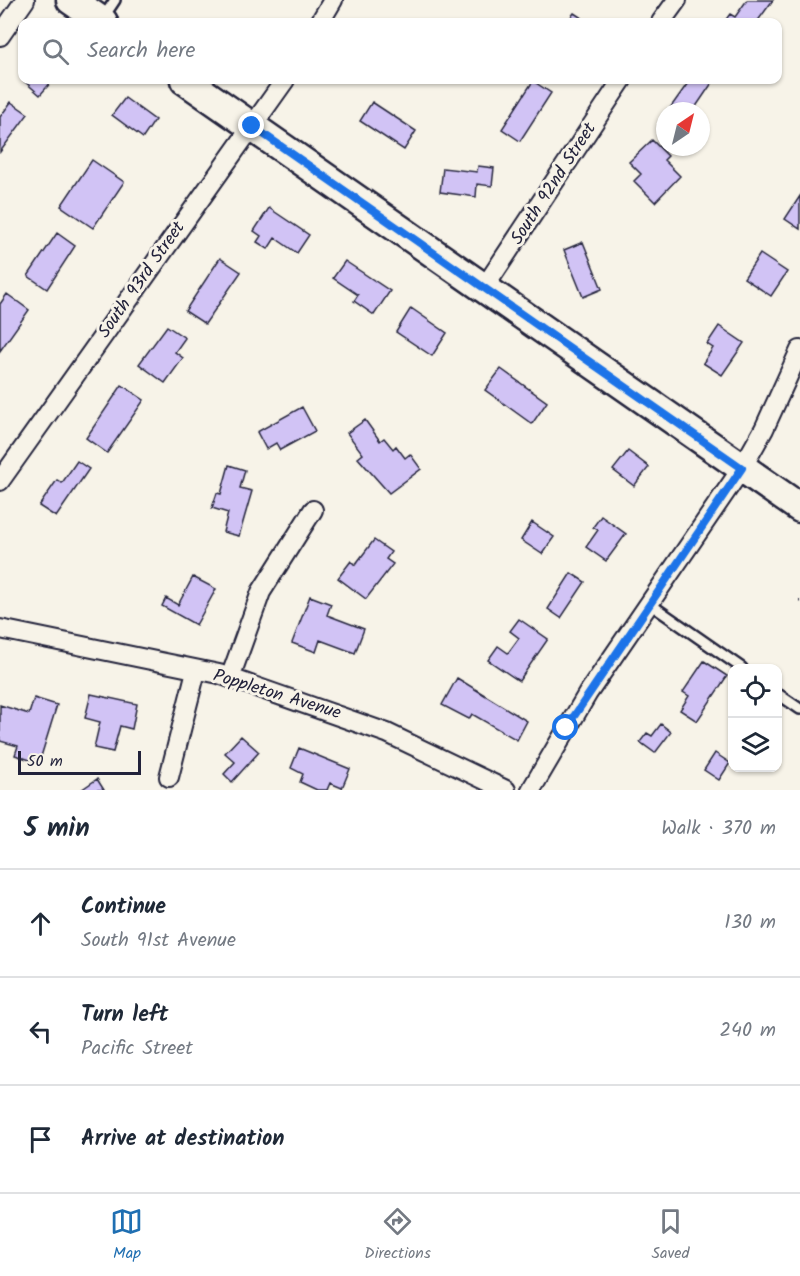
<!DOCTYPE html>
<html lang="en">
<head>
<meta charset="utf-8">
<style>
  :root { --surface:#fff; --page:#f2f2f3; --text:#1f2937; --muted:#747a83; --line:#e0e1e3; --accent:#1f6fb2 }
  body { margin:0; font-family:Kalam,sans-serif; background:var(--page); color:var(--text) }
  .controls { position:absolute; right:18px; bottom:18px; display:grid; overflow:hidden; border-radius:12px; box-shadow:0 2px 4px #0004 }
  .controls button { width:54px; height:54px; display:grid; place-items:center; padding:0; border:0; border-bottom:2px solid var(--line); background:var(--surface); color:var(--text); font:30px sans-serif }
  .compass { position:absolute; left:656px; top:102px; width:54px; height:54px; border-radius:50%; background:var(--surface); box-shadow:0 2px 4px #0004; rotate:35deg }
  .scale { position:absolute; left:18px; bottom:15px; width:123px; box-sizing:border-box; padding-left:6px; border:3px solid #22223b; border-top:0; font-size:16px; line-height:21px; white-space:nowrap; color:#22223b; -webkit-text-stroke:4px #f7f3e8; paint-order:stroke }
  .stop { position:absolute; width:18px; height:18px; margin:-14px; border:4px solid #1a73e8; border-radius:50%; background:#fff }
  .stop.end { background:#1a73e8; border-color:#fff; box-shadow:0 2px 6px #0008 }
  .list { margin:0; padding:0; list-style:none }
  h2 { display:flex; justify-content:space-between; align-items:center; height:78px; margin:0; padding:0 24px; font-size:26px }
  h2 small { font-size:20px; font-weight:400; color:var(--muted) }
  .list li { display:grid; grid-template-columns:39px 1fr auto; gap:18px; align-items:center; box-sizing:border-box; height:108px; padding:0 24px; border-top:2px solid var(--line) }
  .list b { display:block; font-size:22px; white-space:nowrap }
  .list p { margin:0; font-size:20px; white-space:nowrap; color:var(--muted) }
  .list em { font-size:20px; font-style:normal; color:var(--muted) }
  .icon { flex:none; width:33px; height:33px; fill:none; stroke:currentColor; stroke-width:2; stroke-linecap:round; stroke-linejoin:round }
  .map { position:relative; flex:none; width:800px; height:790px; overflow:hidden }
  .search { position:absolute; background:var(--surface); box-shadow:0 2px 4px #0004; left:18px; right:18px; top:18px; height:66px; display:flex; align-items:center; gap:15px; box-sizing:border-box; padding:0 21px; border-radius:12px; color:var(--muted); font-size:22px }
  .sheet { height:402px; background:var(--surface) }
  nav { display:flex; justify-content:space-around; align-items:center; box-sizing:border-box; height:84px; border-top:2px solid var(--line); background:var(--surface); font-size:16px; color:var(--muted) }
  nav a { display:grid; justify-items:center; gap:3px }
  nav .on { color:var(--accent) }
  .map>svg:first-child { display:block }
</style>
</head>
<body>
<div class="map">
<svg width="800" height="790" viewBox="0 0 800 790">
  <rect width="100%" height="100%" fill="#f7f3e8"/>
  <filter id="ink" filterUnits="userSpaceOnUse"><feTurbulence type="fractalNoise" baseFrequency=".0167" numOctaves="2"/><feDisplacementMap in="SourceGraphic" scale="12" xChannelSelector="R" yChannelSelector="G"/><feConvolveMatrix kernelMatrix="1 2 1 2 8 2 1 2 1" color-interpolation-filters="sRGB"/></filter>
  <g filter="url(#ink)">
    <path fill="#d1c3f5" stroke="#22223b" stroke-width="1.5" d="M747,0h26l-16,22h-33l6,-8 5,3z
      M574,13l14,9h-21z
      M23,80h30l-13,15z
      M690,80h24l-21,31h-25z
      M533,81l18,12 -31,48 -18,-12z
      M125,98l30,22 -12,18 -31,-23z
      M11,102l17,12 -28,38v-35z
      M372,102l44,29 -12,19 -44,-29z
      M652,140l16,16 -4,4 16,16 -25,26 -21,-21 7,-7 -12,-12z
      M92,160l32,22 -31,46 -32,-22z
      M478,166l16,2 -2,18 -15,-2 -1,13 -36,-5 3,-24 34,4z
      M800,196v33l-15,-10z
      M269,208l40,27 -12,18 -22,-15 -7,11 -11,-7 4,-6 -7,-5z
      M57,233l18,13 -28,43 -19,-13z
      M583,242l19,47 -19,8 -19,-47z
      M760,254l27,18 -16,24 -27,-18z
      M220,258l21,14 -36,52 -20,-13z
      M345,261l45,30 -16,24 -20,-14 4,-6 -25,-17z
      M7,294l22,16 -29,41v-47z
      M411,308l36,25 -15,23 -36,-24z
      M167,326l18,12 -10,14 8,6 -18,25 -26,-19z
      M719,326l25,17 -22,32 -19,-12 10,-15 -6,-4z
      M501,369l46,33 -15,22 -47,-34z
      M122,385l22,15 -37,53 -21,-15z
      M302,407l13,24 -35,19 -4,-7 -10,6 -9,-17z
      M365,420l15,21 4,-3 9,11 3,-3 9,12 5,-4 11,15 -32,24 -31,-35 5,-4 -16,-21z
      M628,451l21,16 -15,19 -21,-16z
      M77,461l12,8 -33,48 -17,-11 18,-26 5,3z
      M229,465l16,5 -5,18 12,3 -13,45 -16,-4 5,-19 -16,-5 5,-15 4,1z
      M601,516l25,18 -20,27 -20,-14 12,-17 -5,-3z
      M532,522l22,15 -12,17 -21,-14z
      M374,540l17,12 -5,7 7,5 -27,35 -28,-21 13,-17 4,4z
      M571,573l14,9 -24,36 -13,-9z
      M193,577l23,12 -20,36 -34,-19 4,-8 12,7z
      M310,596l21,8 -4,11 37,14 -9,24 -35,-13 -4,12 -24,-9z
      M519,619l29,20 -29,42 -31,-21 10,-14 10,7 11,-15 -9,-7z
      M704,661l23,15 -30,45 -17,-11 9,-14 -6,-4z
      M457,678l70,43 -10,19 -45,-26 -3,5 -27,-14z
      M91,694l46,10 -5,25 -12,-3 -7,26 -19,-4 6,-26 -15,-4z
      M34,698l23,7 -18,58 -24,-8 3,-9 -18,-5v-36l29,9z
      M661,724l10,8 -16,21 -15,-11 7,-9 5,3z
      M241,736l18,16 -27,30 -8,-8 11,-12 -10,-9z
      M299,748l51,21 -8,19 -12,-5 -3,7h-10l-17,-8 3,-8 -12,-6z
      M715,753l15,10 -11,17 -15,-10z
      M97,779l7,11h-23z"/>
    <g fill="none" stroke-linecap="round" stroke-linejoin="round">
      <g stroke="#22223b" stroke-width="14">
        <path id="service" d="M103,18l12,-18
          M650,604l92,64
          M778,694l22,15"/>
      </g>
      <g stroke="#22223b" stroke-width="22">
        <path id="minor" d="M320,22l13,-22
          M661,22l16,-22
          M0,36l25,-36
          M484,288l138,-208
          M0,481l285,-401
          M0,629l219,45 168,59 119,57
          M230,678l31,-86 52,-82
          M169,777l27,-106
          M531,790l57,-97 154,-225 22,-39 36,-79"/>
      </g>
      <g stroke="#22223b" stroke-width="33">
        <path id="primary" d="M71,0l32,22
          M185,80l615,428"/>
      </g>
      <path stroke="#22223b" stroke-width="3" stroke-dasharray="1.5 4.5" stroke-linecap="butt" d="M799,601h1"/>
      <use href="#service" stroke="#f7f3e8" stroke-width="9"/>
      <use href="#minor" stroke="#f7f3e8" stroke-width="18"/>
      <use href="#primary" stroke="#f7f3e8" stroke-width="28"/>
    </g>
  </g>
  <g fill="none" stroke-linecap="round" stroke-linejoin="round" filter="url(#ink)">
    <path stroke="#1a73e8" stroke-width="8" d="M252,126l490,342 -176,260"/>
  </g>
  <g text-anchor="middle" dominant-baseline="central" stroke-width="6" stroke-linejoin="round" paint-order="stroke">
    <g font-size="18" fill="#22223b" stroke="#f7f3e8">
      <text transform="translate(554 184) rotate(-57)">South 92nd Street</text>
      <text transform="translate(142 280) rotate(-55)">South 93rd Street</text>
      <text transform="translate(277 695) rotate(17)">Poppleton Avenue</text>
    </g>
  </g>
</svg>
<div class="controls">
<button><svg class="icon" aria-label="locate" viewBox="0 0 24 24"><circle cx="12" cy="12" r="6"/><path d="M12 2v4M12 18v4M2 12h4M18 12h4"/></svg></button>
<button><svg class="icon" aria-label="layers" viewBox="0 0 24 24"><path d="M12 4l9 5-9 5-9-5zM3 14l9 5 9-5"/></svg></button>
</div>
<svg class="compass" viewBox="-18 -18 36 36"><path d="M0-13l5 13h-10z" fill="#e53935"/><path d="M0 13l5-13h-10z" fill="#747a83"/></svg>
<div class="scale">50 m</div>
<div class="stop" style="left:566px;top:728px"></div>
<div class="stop end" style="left:252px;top:126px"></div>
<div class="search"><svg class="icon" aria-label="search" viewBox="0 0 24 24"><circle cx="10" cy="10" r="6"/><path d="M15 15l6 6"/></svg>Search here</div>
</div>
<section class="sheet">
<h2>5 min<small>Walk · 370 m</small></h2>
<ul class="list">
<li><svg class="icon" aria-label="ahead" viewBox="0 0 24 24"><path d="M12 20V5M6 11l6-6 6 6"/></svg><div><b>Continue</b><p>South 91st Avenue</p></div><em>130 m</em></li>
<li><svg class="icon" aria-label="left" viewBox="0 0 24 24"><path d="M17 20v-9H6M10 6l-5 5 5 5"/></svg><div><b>Turn left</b><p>Pacific Street</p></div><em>240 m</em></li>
<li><svg class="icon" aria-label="arrive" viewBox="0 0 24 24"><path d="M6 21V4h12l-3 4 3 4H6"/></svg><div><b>Arrive at destination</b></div></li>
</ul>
</section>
<nav>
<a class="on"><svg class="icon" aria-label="map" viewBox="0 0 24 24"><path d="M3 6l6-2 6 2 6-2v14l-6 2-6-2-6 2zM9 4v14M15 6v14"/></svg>Map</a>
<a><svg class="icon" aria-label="directions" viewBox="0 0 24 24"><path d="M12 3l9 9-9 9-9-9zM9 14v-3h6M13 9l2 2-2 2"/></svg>Directions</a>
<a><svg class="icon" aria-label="saved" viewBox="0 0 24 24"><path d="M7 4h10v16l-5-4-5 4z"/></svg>Saved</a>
</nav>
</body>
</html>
